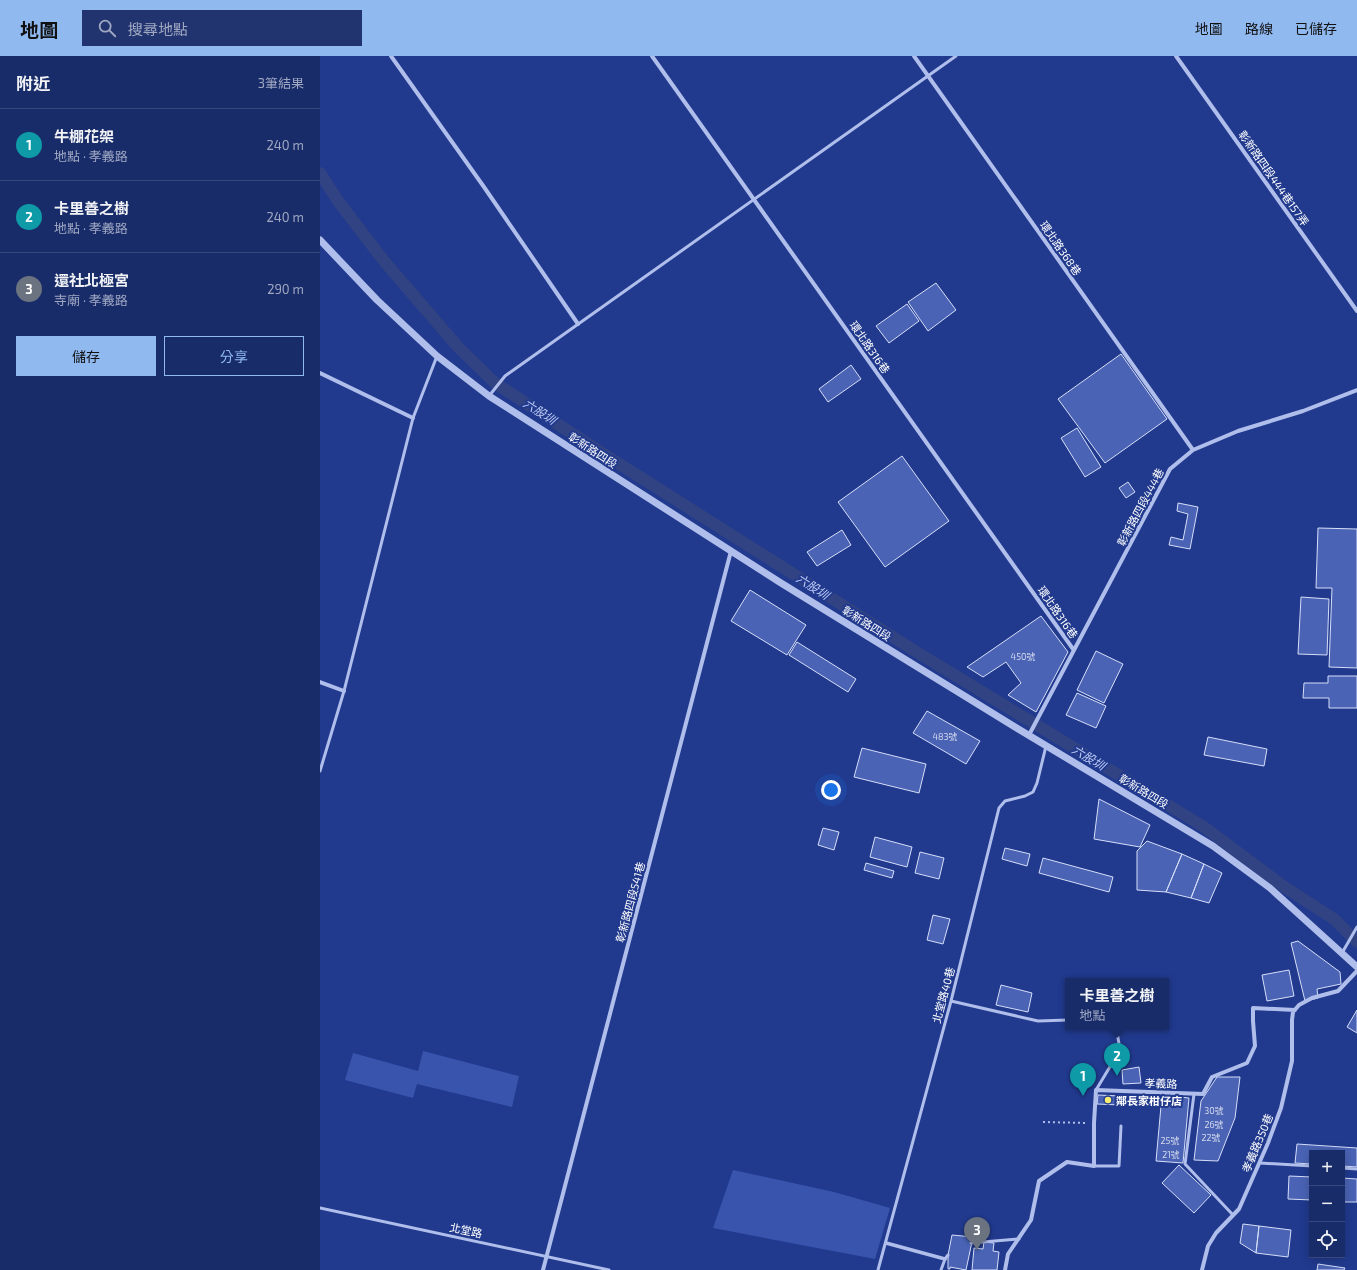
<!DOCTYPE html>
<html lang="zh-TW">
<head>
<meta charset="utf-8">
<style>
  :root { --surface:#192c6a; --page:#223470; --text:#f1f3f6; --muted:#9fa7c1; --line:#37487e; --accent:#90b9f0 }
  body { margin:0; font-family:"Exo 2","Noto Sans TC",sans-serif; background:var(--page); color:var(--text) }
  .controls { position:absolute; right:12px; bottom:12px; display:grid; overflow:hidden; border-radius:0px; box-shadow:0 2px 10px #0003 }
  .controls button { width:36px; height:36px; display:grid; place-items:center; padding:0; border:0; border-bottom:1px solid var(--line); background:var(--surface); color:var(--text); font:20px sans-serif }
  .you { position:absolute; left:511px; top:734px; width:14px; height:14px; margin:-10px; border:3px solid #fff; border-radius:50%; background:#1a73e8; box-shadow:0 0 0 6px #1a73e833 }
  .badge { display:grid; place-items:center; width:26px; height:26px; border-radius:50%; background:var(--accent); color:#fff; font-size:13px; font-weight:700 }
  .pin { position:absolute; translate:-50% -33px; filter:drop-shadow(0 1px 2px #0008) }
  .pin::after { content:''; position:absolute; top:21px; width:14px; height:12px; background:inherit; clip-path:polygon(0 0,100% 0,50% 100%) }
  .popup { position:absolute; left:745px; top:922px; width:104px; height:52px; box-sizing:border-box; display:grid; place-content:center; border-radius:0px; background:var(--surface); filter:drop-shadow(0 1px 3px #0005); font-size:13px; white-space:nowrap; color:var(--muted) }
  .popup b { font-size:15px; color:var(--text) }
  .popup::after { content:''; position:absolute; left:50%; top:100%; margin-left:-8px; border:8px solid transparent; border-top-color:var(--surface) }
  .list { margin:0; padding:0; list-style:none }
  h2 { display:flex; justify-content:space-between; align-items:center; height:52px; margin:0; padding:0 16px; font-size:17px }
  h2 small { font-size:13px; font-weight:400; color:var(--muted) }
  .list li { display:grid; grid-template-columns:26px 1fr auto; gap:12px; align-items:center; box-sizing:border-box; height:72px; padding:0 16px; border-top:1px solid var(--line) }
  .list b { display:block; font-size:15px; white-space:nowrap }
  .list p { margin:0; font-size:13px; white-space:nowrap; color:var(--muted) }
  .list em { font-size:13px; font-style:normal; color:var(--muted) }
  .actions { display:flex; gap:8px; padding:12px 16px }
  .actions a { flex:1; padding:9px 0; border:1px solid var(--accent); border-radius:0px; text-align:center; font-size:14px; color:var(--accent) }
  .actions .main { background:var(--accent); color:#111 }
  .icon { flex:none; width:22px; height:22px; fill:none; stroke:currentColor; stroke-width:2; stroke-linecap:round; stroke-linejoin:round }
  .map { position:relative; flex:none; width:1037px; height:1214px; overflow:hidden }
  header { display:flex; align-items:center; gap:24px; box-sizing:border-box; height:56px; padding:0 20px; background:var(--accent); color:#111 }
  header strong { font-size:19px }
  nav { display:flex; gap:22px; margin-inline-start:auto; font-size:14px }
  .search { width:280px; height:36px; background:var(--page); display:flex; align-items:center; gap:10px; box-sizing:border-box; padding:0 14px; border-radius:0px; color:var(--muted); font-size:15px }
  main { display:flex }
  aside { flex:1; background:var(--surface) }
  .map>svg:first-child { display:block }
</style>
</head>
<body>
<header>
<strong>地圖</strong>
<div class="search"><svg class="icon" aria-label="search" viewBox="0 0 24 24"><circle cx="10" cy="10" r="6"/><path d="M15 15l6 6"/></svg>搜尋地點</div>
<nav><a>地圖</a><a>路線</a><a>已儲存</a></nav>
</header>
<main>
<aside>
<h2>附近<small>3筆結果</small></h2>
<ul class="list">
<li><span class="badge" style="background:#0f9aa8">1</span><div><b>牛棚花架</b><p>地點 · 孝義路</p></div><em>240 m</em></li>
<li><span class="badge" style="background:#0f9aa8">2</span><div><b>卡里善之樹</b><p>地點 · 孝義路</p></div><em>240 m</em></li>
<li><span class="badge" style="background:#6b7280">3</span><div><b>還社北極宮</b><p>寺廟 · 孝義路</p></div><em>290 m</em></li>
</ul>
<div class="actions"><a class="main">儲存</a><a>分享</a></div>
</aside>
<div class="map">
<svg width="1037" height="1214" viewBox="0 0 1037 1214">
  <rect width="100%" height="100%" fill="#213a8e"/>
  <path fill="#3954ad" d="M103,995l96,25 -7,31 -95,-23 -4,14 -68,-18 8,-27 65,18z
    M413,1114l101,22 56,16 -15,51 -162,-31z"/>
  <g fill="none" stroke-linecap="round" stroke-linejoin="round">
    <path stroke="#314382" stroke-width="12" d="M0,117l18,28 46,60 74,86 37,36 107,70 313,198 289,176 79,59 51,33 23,23"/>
  </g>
  <path fill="#4a63b5" stroke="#d5def9" d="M616,227l20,27 -28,21 -20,-29z
    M587,248l12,17 -30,22 -13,-17z
    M801,298l46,65 -62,44 -47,-64z
    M531,309l10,14 -33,23 -9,-13z
    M757,372l24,39 -16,10 -24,-39z
    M582,400l47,65 -64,46 -47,-65z
    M808,426l7,10 -9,6 -7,-10z
    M858,447l20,4 -8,42 -21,-4 2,-8 12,3 5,-26 -11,-3z
    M998,472l39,1v139l-28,-1 3,-79h-16z
    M522,474l9,15 -34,21 -10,-14z
    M430,534l56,35 -19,30 -56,-34z
    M981,541l28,2 -2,56 -29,-1z
    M721,560l27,36 -32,60 -28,-17 13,-12 -15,-21 -23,15 -16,-10z
    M477,586l59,37 -8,13 -59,-37z
    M776,595l27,13 -19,39 -27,-13z
    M1008,620h29v32h-28v-10h-26l1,-15h24z
    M757,637l29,13 -10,22 -30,-13z
    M607,655l53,30 -14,23 -53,-31z
    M888,681l59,12 -3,17 -60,-11z
    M542,692l64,16 -7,29 -65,-16z
    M779,743l51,26 -10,22 -46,-8z
    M503,772l16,4 -5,18 -16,-5z
    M555,781l37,10 -5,20 -37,-10z
    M827,785l35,13 -16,38 -29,-2v-39z
    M685,792l25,6 -3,12 -25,-7z
    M600,796l24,6 -5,21 -24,-6z
    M862,798l22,10 -13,34 -25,-6z
    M723,802l70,19 -4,15 -70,-19z
    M546,807l28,8 -2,7 -28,-8z
    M884,808l18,9 -13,30 -18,-5z
    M613,859l17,4 -7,25 -16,-4z
    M978,885l42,31 1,12 -24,5 1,9 -13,3 -14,-58z
    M969,914l5,26 -27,5 -5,-26z
    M681,929l31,8 -4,19 -32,-7z
    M1037,954v23l-10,-6z
    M819,1011l2,16 -18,1 -1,-14z
    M897,1021h23l-5,41 -17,43 -24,-1 7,-59z
    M778,1039l22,1v9l-23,-1z
    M842,1039l27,3 -6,65 -27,-2z
    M977,1088l60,4v19l-15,-1v-13h-30v11l-17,-1z
    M859,1109l32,30 -17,18 -32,-30z
    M969,1120l23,1v23l-24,-1z
    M1022,1122l15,1v23h-15z
    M923,1168l16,2 -3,27 -16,-10z
    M939,1170l32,4 -3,27 -32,-4z
    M632,1179l21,2 -7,33 -16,-3v2h-2v-14z
    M664,1186l10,1 -1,8 6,1 -2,18h-25l2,-22 9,1z
    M998,1208l27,4 -1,2h-27z"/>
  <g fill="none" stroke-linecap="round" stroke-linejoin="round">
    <path stroke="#b0beec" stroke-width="2" stroke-dasharray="2 3" stroke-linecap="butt" d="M723,1066l45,1"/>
    <path stroke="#b0beec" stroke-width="3" d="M169,340l16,-20 451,-320
      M0,715l24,-80 69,-273 24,-62
      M1022,897l15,-26
      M631,945l87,20 30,-1
      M776,1034l24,-40 -3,-18 -4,-5
      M874,1038l-9,70 48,51
      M940,1107l52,3
      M774,1110h25l2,-40
      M1022,1112l15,1
      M0,1152l289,62
      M651,1187l48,-4
      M558,1214l73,-269 48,-193 6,-7 20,-5 8,-4 4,-9 9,-37
      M621,1214l4,-11 3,-4"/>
    <path stroke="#b0beec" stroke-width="3.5" d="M566,1187l59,16"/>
    <path stroke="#b0beec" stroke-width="4" d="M71,0l93,131 94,137
      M332,0l421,593
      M594,0l279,394
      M856,0l181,255
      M0,317l93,45
      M0,626l24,9
      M709,679l141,-266 23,-19 45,-19 65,-20 54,-21
      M223,1214l188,-719
      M685,1214l3,-16 23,-34 8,-39 28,-19 27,4v-43l2,-33 107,4 9,-17 35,-14 8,-17 -2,-25v-13l42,2
      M882,1214l6,-24 8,-13 23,-24 29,-66 13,-35 11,-47v-41l1,-8 6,-7 13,-7 26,-7 19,-20"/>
    <path stroke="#b0beec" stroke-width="7" d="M0,184l57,60 60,56 52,40 292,187 234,144 198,119 57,42 87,79"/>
  </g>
  <circle fill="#f8ee72" stroke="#213a8e" stroke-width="1.5" cx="788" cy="1044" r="4"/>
  <g text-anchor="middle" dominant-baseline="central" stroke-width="4" stroke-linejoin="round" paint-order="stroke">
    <g font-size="9" fill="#d2d8ec">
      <text x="703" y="600">450號</text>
      <text x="625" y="680">483號</text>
      <text x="894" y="1054">30號</text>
      <text x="894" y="1068">26號</text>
      <text x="891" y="1081">22號</text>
      <text x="850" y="1084">25號</text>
      <text x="851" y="1098">21號</text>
    </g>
    <g font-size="11" fill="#fff" stroke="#213a8e">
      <text transform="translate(954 122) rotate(55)">彰新路四段444巷157弄</text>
      <text transform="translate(741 192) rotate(55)">環北路368巷</text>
      <text transform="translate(550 291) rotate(55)">環北路316巷</text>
      <text transform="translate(273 394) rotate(33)">彰新路四段</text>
      <text transform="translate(820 451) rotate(-62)">彰新路四段444巷</text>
      <text transform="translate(738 556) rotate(55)">環北路316巷</text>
      <text transform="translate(547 567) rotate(32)">彰新路四段</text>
      <text transform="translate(824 735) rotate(31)">彰新路四段</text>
      <text transform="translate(310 846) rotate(-75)">彰新路四段541巷</text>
      <text transform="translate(623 939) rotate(-75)">北堂路40巷</text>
      <text transform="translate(841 1027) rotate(2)">孝義路</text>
      <text transform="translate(937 1087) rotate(-67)">孝義路350巷</text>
      <text transform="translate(146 1174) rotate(12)">北堂路</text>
    </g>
    <g font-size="11" font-weight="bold" fill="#fff" stroke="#213a8e" text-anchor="start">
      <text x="796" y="1044">鄰長家柑仔店</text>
    </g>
    <g font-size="12" font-style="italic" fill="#bccaf3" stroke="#213a8e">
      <text transform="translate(220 355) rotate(33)">六股圳</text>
      <text transform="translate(493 530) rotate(33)">六股圳</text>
      <text transform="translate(769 701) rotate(31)">六股圳</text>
    </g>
  </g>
</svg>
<div class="controls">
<button>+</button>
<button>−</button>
<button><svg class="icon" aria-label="locate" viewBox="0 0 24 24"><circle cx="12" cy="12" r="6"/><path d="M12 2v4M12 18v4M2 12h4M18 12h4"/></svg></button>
</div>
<div class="you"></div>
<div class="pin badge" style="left:763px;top:1040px;background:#0f9aa8">1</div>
<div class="pin badge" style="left:797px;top:1020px;background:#0f9aa8">2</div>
<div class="popup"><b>卡里善之樹</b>地點</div>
<div class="pin badge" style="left:657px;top:1194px;background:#6b7280">3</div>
</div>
</main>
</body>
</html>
